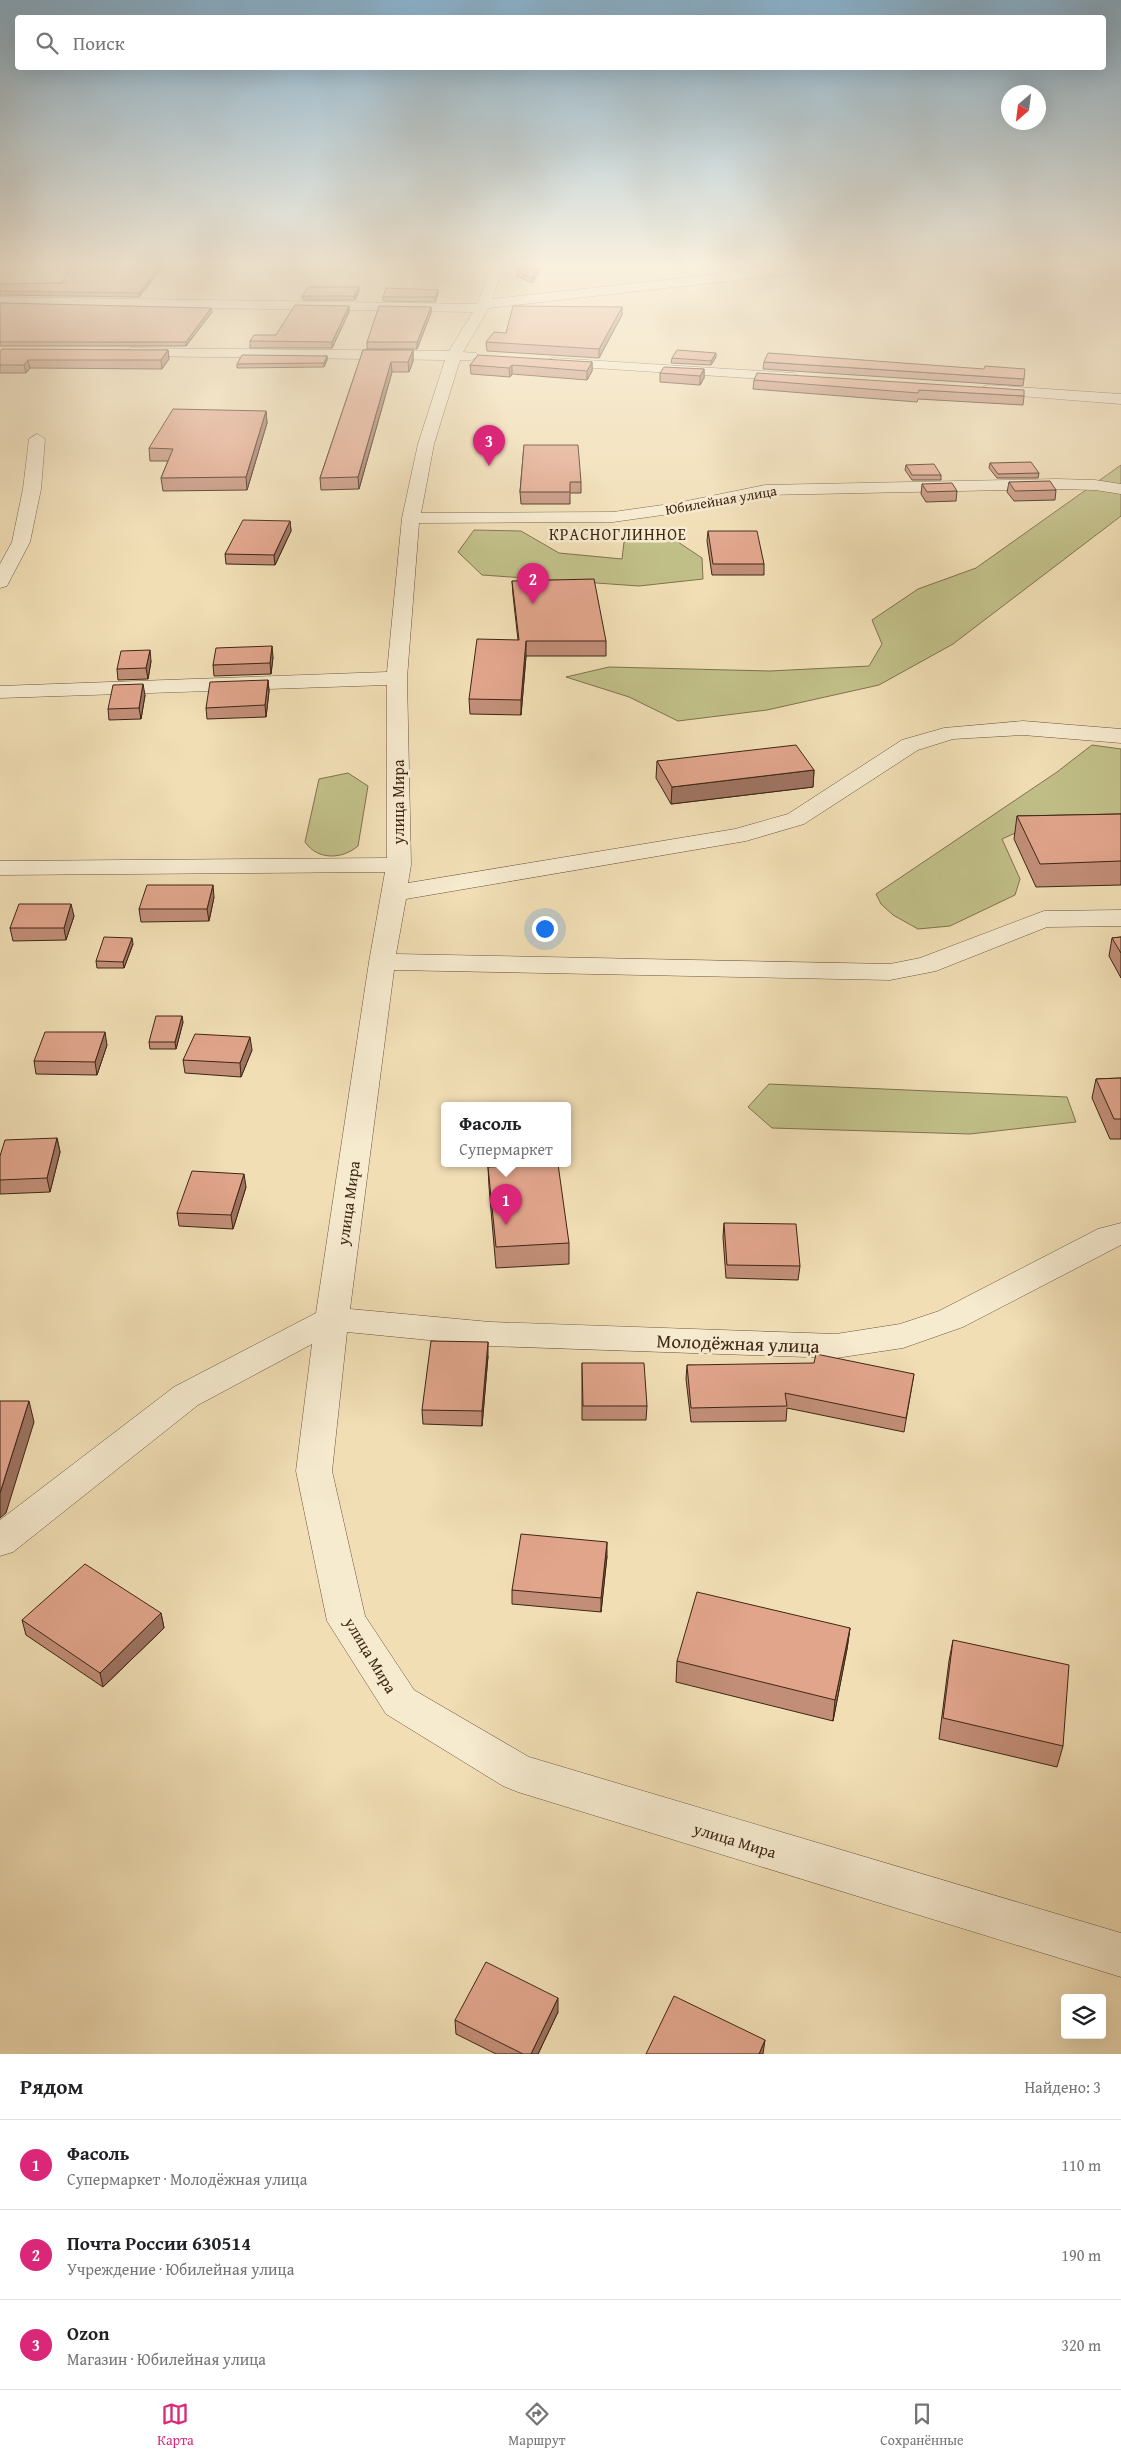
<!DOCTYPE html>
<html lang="ru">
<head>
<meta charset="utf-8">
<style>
  :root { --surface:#fff; --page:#f6f6f6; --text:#202124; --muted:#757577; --line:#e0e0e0; --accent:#db2777 }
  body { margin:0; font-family:"Gentium Book Plus",serif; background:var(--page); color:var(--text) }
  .controls { position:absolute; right:15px; bottom:15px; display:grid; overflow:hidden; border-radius:5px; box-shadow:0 5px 20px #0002 }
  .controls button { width:45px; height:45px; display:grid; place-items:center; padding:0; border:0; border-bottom:1px solid var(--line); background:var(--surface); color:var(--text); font:25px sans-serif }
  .compass { position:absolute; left:1001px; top:85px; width:45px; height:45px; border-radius:50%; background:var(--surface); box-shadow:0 5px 20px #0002; rotate:208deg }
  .you { position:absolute; left:544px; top:928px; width:18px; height:18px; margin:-12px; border:4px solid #fff; border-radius:50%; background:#1a73e8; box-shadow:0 0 0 8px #1a73e833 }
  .badge { display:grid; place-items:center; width:32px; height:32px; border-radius:50%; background:var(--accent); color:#fff; font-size:16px; font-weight:700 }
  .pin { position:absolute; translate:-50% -41px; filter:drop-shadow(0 1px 2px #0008) }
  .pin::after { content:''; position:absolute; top:26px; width:18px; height:15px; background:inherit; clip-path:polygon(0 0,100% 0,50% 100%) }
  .popup { position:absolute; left:441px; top:1102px; width:130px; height:65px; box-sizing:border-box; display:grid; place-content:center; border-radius:5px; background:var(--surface); filter:drop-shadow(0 1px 4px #0005); font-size:16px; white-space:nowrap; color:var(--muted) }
  .popup b { font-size:19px; color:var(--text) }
  .popup::after { content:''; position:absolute; left:50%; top:100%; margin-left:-10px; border:10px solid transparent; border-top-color:var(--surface) }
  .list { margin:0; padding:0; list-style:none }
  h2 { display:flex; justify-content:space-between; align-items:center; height:65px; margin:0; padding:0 20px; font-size:21px }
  h2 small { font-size:16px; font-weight:400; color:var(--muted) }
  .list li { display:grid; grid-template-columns:32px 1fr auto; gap:15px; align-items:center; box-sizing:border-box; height:90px; padding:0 20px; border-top:1px solid var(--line) }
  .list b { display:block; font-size:19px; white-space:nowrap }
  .list p { margin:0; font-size:16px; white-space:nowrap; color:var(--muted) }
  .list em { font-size:16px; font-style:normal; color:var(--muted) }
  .icon { flex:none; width:28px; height:28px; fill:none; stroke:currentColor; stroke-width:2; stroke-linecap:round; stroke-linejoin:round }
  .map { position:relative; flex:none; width:1121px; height:2054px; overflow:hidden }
  .search { position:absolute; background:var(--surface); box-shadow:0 5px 20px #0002; left:15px; right:15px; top:15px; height:55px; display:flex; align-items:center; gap:12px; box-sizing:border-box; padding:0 18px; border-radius:5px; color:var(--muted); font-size:19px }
  .sheet { height:335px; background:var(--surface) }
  nav { display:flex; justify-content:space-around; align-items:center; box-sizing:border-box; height:70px; border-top:1px solid var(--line); background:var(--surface); font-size:14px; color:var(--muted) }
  nav a { display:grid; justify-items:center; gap:2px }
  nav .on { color:var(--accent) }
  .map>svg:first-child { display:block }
</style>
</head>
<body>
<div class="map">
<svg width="1121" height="2054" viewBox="0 0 1121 2054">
  <rect width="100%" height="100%" fill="#f1deb5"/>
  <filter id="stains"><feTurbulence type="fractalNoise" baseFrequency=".004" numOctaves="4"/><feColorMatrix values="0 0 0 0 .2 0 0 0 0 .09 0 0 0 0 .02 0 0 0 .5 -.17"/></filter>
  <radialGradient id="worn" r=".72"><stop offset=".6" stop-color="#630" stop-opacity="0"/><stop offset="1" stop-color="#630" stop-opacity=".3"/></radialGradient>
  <path fill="#c1bf88" stroke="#80724e" d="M1121,465v51l-168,128 -74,41 -112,25 -89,11 -49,-24 -63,-20 43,-10 161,4 99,-5 13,-22 -10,-24 46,-31 58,-21z
    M474,530l47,1 38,22 63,6 2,-17 45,-6 33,22 1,21 -64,7 -157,-11 -24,-23z
    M1092,745l29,4v65l-33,19 -75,1 -11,5 18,40 -5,16 -65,31 -32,3 -25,-14 -12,-11 -5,-10 181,-122z
    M348,773l20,13 -10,60c-15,13 -40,15 -53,-4l14,-63z
    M769,1084l298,13 9,25 -106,12 -198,-6 -24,-21z"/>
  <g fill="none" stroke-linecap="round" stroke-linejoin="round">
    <g stroke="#6b543c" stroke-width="1">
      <path id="minor" d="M493,263h12l-13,36 327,-36h39l-6,4 -363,41 -26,44 13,1 2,3 -7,4h-11l-26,84 -13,69 192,-1 64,-9 88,-18 292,-6 38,1 26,4v10l-26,-4 -38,-1 -292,6 -88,18 -64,9 -194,1 -12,155 4,187 -3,18 327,-54 53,-15 114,-74 42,-12 79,-7 98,8v14l-98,-8 -70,4 -35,11 -114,74 -58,17 -340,58 -10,55 494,10 30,-6 124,-47 77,-1v16l-74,1 -111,44 -46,9 -496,-10 -44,339 140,13 346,12 64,-10 39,-13 159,-82 23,-6v22l-158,82 -60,21 -67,10 -346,-12 -143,-14 -15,139 33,145 49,74 115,67 592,176v44l-603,-185 -15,-6 -117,-72 -59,-93 -31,-150 16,-127 -114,61 -185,147 -13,4v-36l174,-133 142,-74 53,-351 16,-90 -385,3v-14l387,-3v-173l-387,13v-12l387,-14 15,-154 16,-74 27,-84 -314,-4 -7,-4 7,-4 318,3 24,-39 -473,-7v-8l477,7z
        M554,358l239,15 7,4 -7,4 -244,-16 -2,-3 2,-3z
        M988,385l133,9v10l-138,-11 -3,-3 3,-3z
        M37,434l8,5 -4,50 -11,53 -21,40 -2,4 -7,2v-24l12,-22 11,-53 6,-50z"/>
    </g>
    <use href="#minor" fill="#f6eacf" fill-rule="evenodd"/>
  </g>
  <path fill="#c28e78" stroke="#3e2614" d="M166,263l-27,34 -139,-2v-11l62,-1z
    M521,263h22l-11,20 -15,-7v-5z
    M438,290v4l-3,8 -52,-1v-4z
    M359,291l-4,9h-52l-1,-4z
    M0,303l212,9 -26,34h-186z
    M349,306v6l-17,36h-82v-7l26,-6z
    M431,307v6l-14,36h-50v-7z
    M622,307v8l-23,43 -112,-7 -1,-9 20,-9z
    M168,350l1,9 -7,10 -132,-1 -4,5h-26v-21z
    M363,350h50v11l-4,11h-17l-33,117 -38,1 -1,-12z
    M327,356v4l-3,7 -87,1v-4z
    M716,357l-5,8 -40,-2 1,-5z
    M592,362v9l-5,9 -75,-6 -2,3 -39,-3 -1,-9z
    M764,362l260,17 -1,7 -260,-17z
    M704,369v9l-4,7 -40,-3v-9z
    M754,380l270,16 -1,9 -105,-6 -1,3 -164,-13z
    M266,411l1,12 -20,67 -84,1 -2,-13 7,-17h-18l-1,-13z
    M524,445l57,37v11h-11v11h-49l-1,-12z
    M990,463l49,10 -1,5h-41l-8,-10z
    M906,465l35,10v5h-29l-7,-10z
    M1009,482l47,8 -1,10 -41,1 -7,-9z
    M922,484l35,7 -1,10 -30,1 -5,-8z
    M290,521l1,10 -16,34 -49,-1 -1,-10z
    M708,531l56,33v11h-52l-5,-34z
    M512,581l94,60v15h-80l-5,59 -51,-1 -1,-15 49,-59 -5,-45z
    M273,657l-2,17 -57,2 -1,-11z
    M151,661l-3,18 -30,1 -1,-11z
    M268,680l1,11 -3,26 -59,2 -1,-11z
    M145,695l-4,24 -32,1 -1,-11z
    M657,761l157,9 -1,17 -142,17 -15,-26z
    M1121,814v71l-85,2 -22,-48 3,-23z
    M214,897l-5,24 -68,1 -2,-13z
    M74,916l-8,24 -53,1 -3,-13z
    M1121,937v41l-12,-22 3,-18z
    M133,944l-9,24h-27l-1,-7z
    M183,1022l-7,27h-26l-1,-7z
    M107,1045l-10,30 -61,-1 -2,-13z
    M252,1050l-11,27 -56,-4 -2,-13z
    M1121,1078v61h-11l-18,-41 4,-19z
    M57,1138l3,14 -10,40 -50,2v-38z
    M488,1167l81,76v21l-73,4 -7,-81z
    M246,1187l-13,42 -54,-3 -2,-13z
    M724,1223l76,43 -2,14 -72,-2 -3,-41z
    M488,1356l-6,70 -59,-2 -1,-14z
    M582,1363l65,43 -1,14h-64z
    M687,1365l227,9 -10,58 -117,-24 -1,13 -95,1 -5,-43z
    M607,1556l-6,56 -89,-8v-14z
    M161,1613l3,15 -61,59 -77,-52 -4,-15z
    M850,1628l-3,21 -14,72 -157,-39 1,-21z
    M953,1640l110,106 -6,21 -118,-28 10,-78z
    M558,2012l-20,42h-42l-40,-20 -1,-14z"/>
  <path fill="#9e7462" stroke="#3e2614" d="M163,263h3l-27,34v-4z
    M540,263h3l-11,20v-5z
    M359,287v4l-4,9 -1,-4z
    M438,290v4l-3,8v-5z
    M349,306v6l-17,36v-6z
    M431,307v6l-14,36v-7z
    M622,307v8l-23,43v-9z
    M211,308l1,4 -26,34v-4z
    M168,350l1,9 -7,10 -1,-9z
    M413,350v11l-4,11 -1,-10z
    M716,353v4l-5,8v-4z
    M327,356v4l-3,7v-4z
    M28,360l2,8 -4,5 -2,-8z
    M391,362l1,10 -33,117 -1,-12z
    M592,362v9l-5,9v-9z
    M512,365v9l-2,3 -1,-9z
    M704,369v9l-4,7v-9z
    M266,411l1,12 -20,67 -1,-13z
    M290,521l1,10 -16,34 -1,-10z
    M526,641v15l-5,59v-15z
    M272,646l1,11 -2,17 -1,-11z
    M150,650l1,11 -3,18 -2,-11z
    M268,680l1,11 -3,26 -1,-12z
    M143,684l2,11 -4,24 -2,-11z
    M814,770l-1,17 -142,17 1,-17z
    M213,885l1,12 -5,24 -2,-12z
    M71,904l3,12 -8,24 -2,-12z
    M132,938l1,6 -9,24 -1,-6z
    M182,1016l1,6 -7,27 -1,-7z
    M105,1032l2,13 -10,30 -2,-13z
    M250,1037l2,13 -11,27 -1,-14z
    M57,1138l3,14 -10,40 -3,-14z
    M244,1174l2,13 -13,42 -2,-14z
    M488,1342v14l-6,70v-15z
    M29,1401l5,21 -28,91 -6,5v-25z
    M607,1542v14l-6,56v-14z
    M161,1613l3,15 -61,59 -3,-14z
    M850,1628l-3,21 -14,72 2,-21z
    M558,1998v14l-20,42h-7z
    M765,2040l-2,14h-4z"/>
  <path fill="#e1a58c" stroke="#3e2614" d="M71,263h92l-24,30 -139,-2v-7l62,-1z
    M521,263h19l-8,15 -15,-7z
    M308,287h51l-5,9h-52z
    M386,288l52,2 -3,7h-52z
    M0,303l211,5 -25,34h-186z
    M295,305l54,1 -17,36 -82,-1 4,-6h22z
    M379,306l52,1 -14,35h-50z
    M513,306l109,1 -23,42 -113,-7 8,-10 12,1z
    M2,349l166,1 -7,10h-133l-4,5h-24v-13z
    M363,350h50l-5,12h-17l-33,115 -38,1z
    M677,350l39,3 -5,8 -39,-3z
    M768,353l216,16 1,-3 40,3 -1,10 -260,-17z
    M242,355l85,1 -3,7 -87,1z
    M478,355l114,7 -5,9 -75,-6 -3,3 -39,-3z
    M664,367l40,2 -4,7 -40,-3z
    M757,373l267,17v6l-105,-6 -1,3 -164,-13z
    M173,409l93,2 -20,66 -85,1 12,-29 -24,-1z
    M524,445h54l3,37h-11v10h-50z
    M1031,462l8,11 -41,1 -8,-11z
    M934,464l7,11h-29l-6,-10z
    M1050,481l6,9 -41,1 -6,-9z
    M952,483l5,8 -30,1 -5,-8z
    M243,520l47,1 -16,34 -49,-1z
    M708,531h49l7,33h-51z
    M594,579l12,62h-80l-5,59 -52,-1 8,-60 42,1 -7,-59z
    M272,646l-2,17 -57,2 3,-17z
    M150,650l-4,18 -29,1 4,-18z
    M268,680l-3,25 -59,3 4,-26z
    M143,684l-4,24 -31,1 5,-24z
    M796,745l18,25 -142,17 -15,-26z
    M1121,814v47l-81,3 -23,-48z
    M147,885h66l-6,24h-68z
    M19,904h52l-7,24h-54z
    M104,937l28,1 -9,24 -27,-1z
    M1121,937v16l-9,-15z
    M156,1016h26l-7,26h-26z
    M45,1032h60l-10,30 -61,-1z
    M195,1034l55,3 -10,26 -57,-3z
    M1121,1078v41h-7l-18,-40z
    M57,1138l-10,40 -47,2v-24l5,-16z
    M558,1164l11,79 -73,4 -8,-80z
    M192,1171l52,3 -13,41 -54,-2z
    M724,1223l72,1 4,42 -73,-1z
    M431,1341l57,1 -6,69 -60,-1z
    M816,1354l98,20 -8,44 -121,-25 2,13 -96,2 -4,-43 127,-2z
    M582,1363h62l3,43h-64z
    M0,1401h29l-29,92z
    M521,1534l86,8 -6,56 -89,-8z
    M85,1564l76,49 -61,60 -78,-53z
    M697,1592l153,36 -15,72 -158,-39z
    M953,1640l116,25 -6,81 -120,-28z
    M486,1962l72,36 -27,56h-8l-68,-34z
    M674,1996l91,44 -6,14h-113z"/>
  <linearGradient id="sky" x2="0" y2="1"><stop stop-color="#8ab6d4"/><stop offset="0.48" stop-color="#f9f0de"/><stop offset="1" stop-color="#f9f0de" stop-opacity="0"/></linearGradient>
  <rect width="1121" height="550" fill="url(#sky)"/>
  <g text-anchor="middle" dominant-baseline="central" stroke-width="5" stroke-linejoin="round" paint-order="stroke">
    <g font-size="14" fill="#3e2614" stroke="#f6eacf">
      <text transform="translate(721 500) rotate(-10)">Юбилейная улица</text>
    </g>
    <g font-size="16" letter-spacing="1" fill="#3e2614" stroke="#f6eacf">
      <text x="618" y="534">КРАСНОГЛИННОЕ</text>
    </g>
    <g font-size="16" fill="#3e2614" stroke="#f6eacf">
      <text transform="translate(398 802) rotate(-90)">улица Мира</text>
      <text transform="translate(348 1203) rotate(-82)">улица Мира</text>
      <text transform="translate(371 1655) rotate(59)">улица Мира</text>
      <text transform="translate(735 1840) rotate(17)">улица Мира</text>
    </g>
    <g font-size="19" fill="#3e2614" stroke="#f6eacf">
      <text transform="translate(738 1343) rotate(2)">Молодёжная улица</text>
    </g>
  </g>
  <rect width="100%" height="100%" filter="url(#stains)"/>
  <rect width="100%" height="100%" fill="url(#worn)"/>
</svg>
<div class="controls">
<button><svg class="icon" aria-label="layers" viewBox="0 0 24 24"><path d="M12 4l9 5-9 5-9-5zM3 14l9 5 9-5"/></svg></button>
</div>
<svg class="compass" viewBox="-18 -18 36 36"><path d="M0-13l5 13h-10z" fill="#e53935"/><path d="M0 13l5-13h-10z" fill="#757577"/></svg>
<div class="you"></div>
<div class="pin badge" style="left:506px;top:1225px">1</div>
<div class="popup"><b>Фасоль</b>Супермаркет</div>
<div class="pin badge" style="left:533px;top:604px">2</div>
<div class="pin badge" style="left:489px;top:466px">3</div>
<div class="search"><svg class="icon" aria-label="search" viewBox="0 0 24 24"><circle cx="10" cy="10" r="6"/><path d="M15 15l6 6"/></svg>Поиск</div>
</div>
<section class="sheet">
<h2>Рядом<small>Найдено: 3</small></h2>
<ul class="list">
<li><span class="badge">1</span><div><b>Фасоль</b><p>Супермаркет · Молодёжная улица</p></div><em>110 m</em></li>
<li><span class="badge">2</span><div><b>Почта России 630514</b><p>Учреждение · Юбилейная улица</p></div><em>190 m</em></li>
<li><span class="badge">3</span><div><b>Ozon</b><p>Магазин · Юбилейная улица</p></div><em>320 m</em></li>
</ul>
</section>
<nav>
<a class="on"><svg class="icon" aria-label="map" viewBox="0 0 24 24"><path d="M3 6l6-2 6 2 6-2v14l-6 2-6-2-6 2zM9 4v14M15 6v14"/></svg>Карта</a>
<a><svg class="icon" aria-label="directions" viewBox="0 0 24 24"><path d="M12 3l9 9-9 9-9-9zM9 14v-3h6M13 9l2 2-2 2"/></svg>Маршрут</a>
<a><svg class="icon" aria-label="saved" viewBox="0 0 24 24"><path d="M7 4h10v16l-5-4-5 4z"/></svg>Сохранённые</a>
</nav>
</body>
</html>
